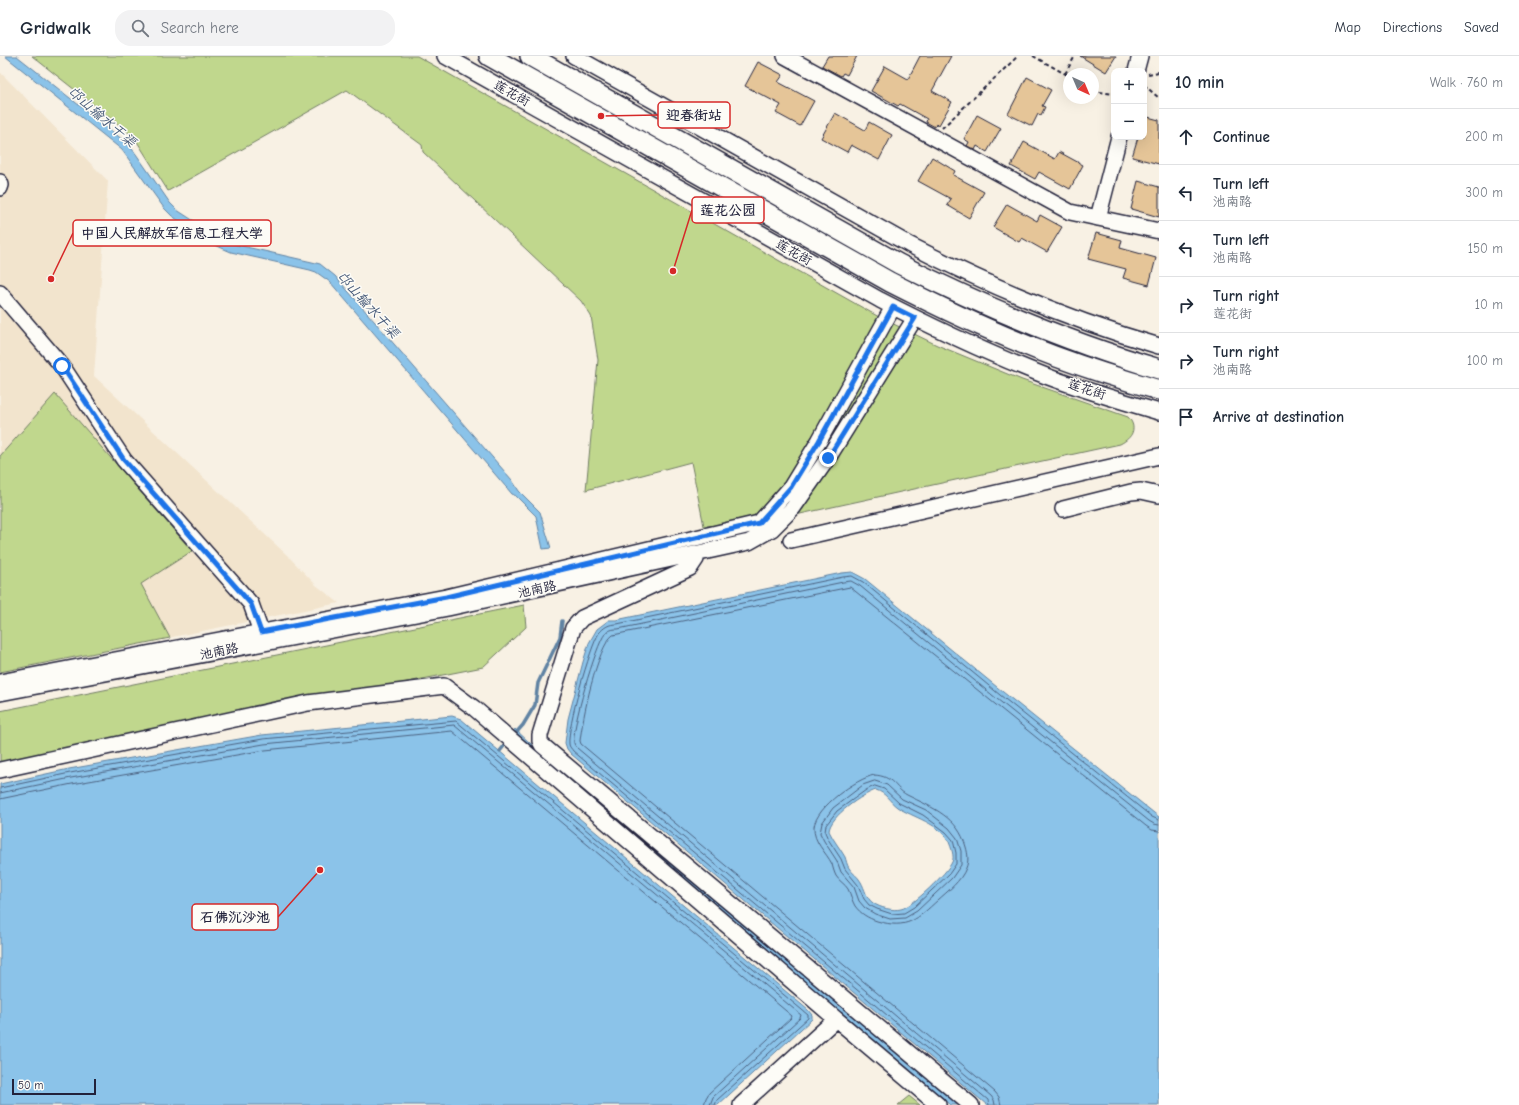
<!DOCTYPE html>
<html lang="en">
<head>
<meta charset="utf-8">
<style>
  :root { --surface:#fff; --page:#f2f2f3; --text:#1f2937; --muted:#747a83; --line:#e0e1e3 }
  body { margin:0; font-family:"Comic Neue","LXGW WenKai TC",sans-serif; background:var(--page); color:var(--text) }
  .controls { position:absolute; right:12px; top:12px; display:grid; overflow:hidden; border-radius:8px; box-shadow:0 4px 16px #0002 }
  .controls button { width:36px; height:36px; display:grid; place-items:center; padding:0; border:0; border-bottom:1px solid var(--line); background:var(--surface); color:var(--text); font:20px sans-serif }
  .compass { position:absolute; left:1063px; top:12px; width:36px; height:36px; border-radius:50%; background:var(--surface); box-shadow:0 4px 16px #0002; rotate:136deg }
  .scale { position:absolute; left:12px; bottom:10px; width:84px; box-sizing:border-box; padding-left:4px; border:2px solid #22223b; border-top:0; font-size:11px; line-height:14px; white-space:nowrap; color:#22223b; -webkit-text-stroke:3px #fdfcf7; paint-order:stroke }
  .stop { position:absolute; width:12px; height:12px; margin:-9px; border:3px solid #1a73e8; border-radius:50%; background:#fff }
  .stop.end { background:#1a73e8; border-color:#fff; box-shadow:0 1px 4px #0008 }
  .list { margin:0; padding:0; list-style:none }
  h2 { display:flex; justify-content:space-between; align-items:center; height:52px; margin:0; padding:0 16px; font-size:17px }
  h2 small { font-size:13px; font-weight:400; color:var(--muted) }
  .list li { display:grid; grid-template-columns:26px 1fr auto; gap:12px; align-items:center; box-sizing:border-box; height:56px; padding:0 16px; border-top:1px solid var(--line) }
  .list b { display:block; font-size:15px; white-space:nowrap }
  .list p { margin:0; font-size:13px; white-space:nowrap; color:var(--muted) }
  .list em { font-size:13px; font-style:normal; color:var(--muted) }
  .icon { flex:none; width:22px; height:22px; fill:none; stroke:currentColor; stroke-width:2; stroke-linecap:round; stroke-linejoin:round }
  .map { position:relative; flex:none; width:1159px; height:1049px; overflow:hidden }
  header { display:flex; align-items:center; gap:24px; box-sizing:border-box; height:56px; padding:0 20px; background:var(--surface); border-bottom:1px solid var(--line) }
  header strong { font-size:19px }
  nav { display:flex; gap:22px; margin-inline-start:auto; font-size:14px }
  .search { width:280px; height:36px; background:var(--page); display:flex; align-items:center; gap:10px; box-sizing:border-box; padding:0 14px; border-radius:16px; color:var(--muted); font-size:15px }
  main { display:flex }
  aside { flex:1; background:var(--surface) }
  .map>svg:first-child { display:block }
</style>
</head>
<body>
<header>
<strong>Gridwalk</strong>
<div class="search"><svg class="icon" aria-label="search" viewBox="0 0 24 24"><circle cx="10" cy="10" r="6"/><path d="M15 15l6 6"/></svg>Search here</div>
<nav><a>Map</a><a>Directions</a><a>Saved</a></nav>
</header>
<main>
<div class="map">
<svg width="1159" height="1049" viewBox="0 0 1159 1049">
  <rect width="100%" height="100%" fill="#f8f1e4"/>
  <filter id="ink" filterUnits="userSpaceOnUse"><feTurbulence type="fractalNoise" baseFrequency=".025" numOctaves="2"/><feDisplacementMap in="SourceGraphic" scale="8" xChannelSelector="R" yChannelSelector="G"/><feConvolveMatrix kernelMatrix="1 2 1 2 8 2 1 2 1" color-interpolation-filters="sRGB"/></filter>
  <g filter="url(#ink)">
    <path fill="#f2e4cd" d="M0,16l108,109 -14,195 194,180 28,29 23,18 -339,69z"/>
    <path fill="#c0d78d" stroke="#717c64" d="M32,0h385l462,261 58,28 85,35 106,37c10,11 4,21 -8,27l-361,79 -55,3 -13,-64 -105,28 12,-130 -7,-44 -10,-15 -158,-149 -1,-7 -75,-55 -179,101 -32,-51 -8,-8z
      M55,338l137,157 -51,33 29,54 -170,34v-216z
      M524,549l2,22 -43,40 -483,96v-52z
      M909,1040l11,9h-22z"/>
    <path fill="#8bc3e9" stroke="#6183a3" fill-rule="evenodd" d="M5,0h12l111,88 8,10 34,49 7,7 48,31 8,3 79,18 8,2 15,12 177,204 7,11 21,21 11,36 -8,1 -7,-33 -20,-20 -4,-2 -182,-212 -14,-10 -6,-2 -79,-18 -16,-7 -43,-29 -8,-8 -42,-58z
      M852,516l13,7 138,113 156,125v288h-172l-416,-351 -4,-5 -2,-6 3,-24 15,-57 6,-19 8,-14 12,-9h7l226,-47zM876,734c10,3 13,11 21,17 15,10 44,17 52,35 2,5 6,15 3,20 -4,10 -40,45 -51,47 -8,2 -21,-1 -28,-6 -7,-5 -8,-14 -12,-21 -3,-6 -9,-9 -12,-14 -2,-3 -3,-8 -4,-11 -5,-9 -12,-17 -16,-26 1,-15 34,-37 47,-41z
      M452,660l9,3 347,291 4,5v4l-94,86h-718v-321l69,-15 193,-34z
      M515,673l15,14 428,362h-8l-439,-371z"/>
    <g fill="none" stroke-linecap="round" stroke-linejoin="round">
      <path stroke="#4c6281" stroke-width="1" d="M874,719c20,1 20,13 33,20 26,13 51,22 59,52 2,7 3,14 0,21 -5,13 -18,23 -28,32 -21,19 -30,30 -61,21 -9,-3 -16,-7 -22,-15 -3,-5 -4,-11 -7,-17 -3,-5 -9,-8 -12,-13 -2,-4 -3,-8 -4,-12 -6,-12 -19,-22 -18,-37 2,-20 42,-48 60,-52z
        M875,725l12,4 15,14 24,11 23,18 8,10 4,13v14l-9,13 -35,33 -12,7 -15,1 -15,-5 -10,-6 -6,-7 -5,-14 -13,-15 -4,-11 -13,-20 -4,-8 2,-10 11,-15 30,-23z
        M875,730l9,3 15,14 24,12 23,17 7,8 3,13v11l-7,10 -35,33 -10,6 -12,1 -15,-5 -8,-4 -5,-6 -6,-14 -13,-16 -4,-10 -13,-20 -3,-7 1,-7 11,-14 29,-21z
        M0,732l70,-15 193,-34 193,-18 352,294v3l-91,82 -2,5
        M0,737l71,-15 193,-34 190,-19 347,290 -1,3 -87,79 -3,8
        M0,743l72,-15 193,-34 187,-19 340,285 -1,2 -82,75 -3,5 -2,7
        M989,1049l-1,-5 -415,-349c-1,-2 -4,-4 -4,-7 -2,-17 21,-97 30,-111 5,-6 10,-9 18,-9l226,-47 9,-1 11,6 137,113 152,122 7,3
        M995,1049l-1,-5 -3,-4 -414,-348c-1,-1 -3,-4 -3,-5 -3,-13 22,-99 31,-109 4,-4 7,-5 13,-5l225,-47 8,-1 9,5 137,113 152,122 5,3 5,1
        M1001,1049l-2,-8 -4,-5 -414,-348 -1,-3c2,-20 17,-95 33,-106l237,-48 296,239 6,4 7,1"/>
      <path stroke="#6183a3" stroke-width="3.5" d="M515,678l8,-9 12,-20 3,-22 22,-46 2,-16
        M500,695l8,-10"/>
    </g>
    <path fill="#e5c598" stroke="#22223b" d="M828,0h29l-10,19 -4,-2 -2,3 -19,-10z
      M920,0h31l-19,35 20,11 -13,23 -3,-1 -1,3 -9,-5 1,-3 -27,-15 -2,2 -27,-15 14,-25 23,13z
      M1080,0h36l-10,16z
      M758,6l25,13 -5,7 36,19 -14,25 -24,-13 5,-8 -36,-19z
      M1027,21l24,13 -9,16 3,1 -4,8 -3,-1 -6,12 -24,-12z
      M835,57l30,17 4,-8 23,13 -13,25 -28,-15 -4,7 -26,-14z
      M977,59l24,13 -14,24 -10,-6 -2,4 -8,-4 2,-4 -5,-3z
      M1144,60l15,4v44l-27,-7 6,-20h6z
      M1024,86l31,17 4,-7 24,13 -13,24 -31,-17 -4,7 -24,-13z
      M932,101l23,14 -2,4 31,17 -15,26 -22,-13 4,-6 -33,-18z
      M1138,125l21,6v30l-28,-8z
      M1007,148l30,17 3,-6 22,12 -15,25 -25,-14 -3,4 -26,-15z
      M1096,177l26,7 -2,8 36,10 -7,27 -26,-7 3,-9 -38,-10z"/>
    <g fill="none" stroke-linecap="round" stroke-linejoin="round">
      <g stroke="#22223b" stroke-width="18">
        <path id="minor" d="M445,0l435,244c54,28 109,54 166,76 37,14 75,25 113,36
          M574,0l336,189c80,41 162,76 249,101
          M785,0l285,156 89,19
          M1136,15l4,-15
          M0,126l1,3 -1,3
          M1098,162l21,-81
          M0,237l62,73 62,94 127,144 10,28
          M1063,453l68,-17 10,-1 18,4
          M791,484l368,-84
          M697,498l-1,5 -6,9 -108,50 -9,10 -33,107v6l2,4 429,360
          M0,626l446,-85 313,-74 32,-36 28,-46 74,-134
          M0,637l448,-85 301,-66 23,-13 21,-21 35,-50 87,-140
          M0,714l308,-67 136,-17 30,22 362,311 -95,86
          M836,963l102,86"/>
      </g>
      <g stroke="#22223b" stroke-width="22">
        <path id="major" d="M489,0l401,226c53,27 108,53 164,74 35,13 70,24 105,34
          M530,0l369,208c84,42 170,79 260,105"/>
      </g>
      <path stroke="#22223b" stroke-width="2" stroke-dasharray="4 3" stroke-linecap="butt" d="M1033,0l36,20
        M1065,18l10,-18
        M1148,18l11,-2
        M1144,29l15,13
        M1093,33l7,3 14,2
        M942,72l76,-72"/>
      <use href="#minor" stroke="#fdfcf7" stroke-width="15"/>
      <use href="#major" stroke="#fdfcf7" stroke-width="19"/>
    </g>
  </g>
  <g fill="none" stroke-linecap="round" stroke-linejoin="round" filter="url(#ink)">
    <path stroke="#1a73e8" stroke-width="5" d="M62,310l62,94 127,144 10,28 185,-35 313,-74 32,-36 28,-46 74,-134 22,11 -87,140"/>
  </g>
  <g text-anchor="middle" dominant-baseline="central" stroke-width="3" stroke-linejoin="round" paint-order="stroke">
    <g font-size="13" fill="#22223b" stroke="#fdfcf7">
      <text transform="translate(512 37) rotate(29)">莲花街</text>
      <text transform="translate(794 196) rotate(29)">莲花街</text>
      <text transform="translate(1087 333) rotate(18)">莲花街</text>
      <text transform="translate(537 533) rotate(-12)">池南路</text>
      <text transform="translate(219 595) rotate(-11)">池南路</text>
    </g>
    <g font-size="14" font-style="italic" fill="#475a78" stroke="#fdfcf7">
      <text transform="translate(102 61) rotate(41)">邙山输水干渠</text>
      <text transform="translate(368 249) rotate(48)">邙山输水干渠</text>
    </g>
  </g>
  <path fill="none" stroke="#d62828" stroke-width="1.5" d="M601 60L658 59M673 215L692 154M51 223L73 177M320 814L278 861"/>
  <g fill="#d62828" stroke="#fdfcf7" stroke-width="1.5">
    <circle cx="601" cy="60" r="4"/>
    <circle cx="673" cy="215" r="4"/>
    <circle cx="51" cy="223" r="4"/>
    <circle cx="320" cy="814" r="4"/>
  </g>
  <g fill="#fdfcf7" stroke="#d62828" stroke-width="1.5">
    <rect x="658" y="46" width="72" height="26" rx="4"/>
    <rect x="692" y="141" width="72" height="26" rx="4"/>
    <rect x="73" y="164" width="198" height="26" rx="4"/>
    <rect x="192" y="848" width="86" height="26" rx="4"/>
  </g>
  <g font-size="14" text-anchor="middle" font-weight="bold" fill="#22223b">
    <text x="694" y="64">迎春街站</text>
    <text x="728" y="159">莲花公园</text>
    <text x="172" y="182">中国人民解放军信息工程大学</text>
    <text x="235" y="866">石佛沉沙池</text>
  </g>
</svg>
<div class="controls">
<button>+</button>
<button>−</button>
</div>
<svg class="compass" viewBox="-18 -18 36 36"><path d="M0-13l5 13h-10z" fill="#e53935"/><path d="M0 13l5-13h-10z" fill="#747a83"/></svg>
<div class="scale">50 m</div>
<div class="stop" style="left:62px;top:310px"></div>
<div class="stop end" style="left:828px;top:402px"></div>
</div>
<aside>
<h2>10 min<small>Walk · 760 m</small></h2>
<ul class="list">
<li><svg class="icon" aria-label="ahead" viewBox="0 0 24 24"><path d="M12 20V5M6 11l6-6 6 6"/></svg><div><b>Continue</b></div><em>200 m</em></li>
<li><svg class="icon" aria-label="left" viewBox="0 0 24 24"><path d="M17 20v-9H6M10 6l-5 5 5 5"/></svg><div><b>Turn left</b><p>池南路</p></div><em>300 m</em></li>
<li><svg class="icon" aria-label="left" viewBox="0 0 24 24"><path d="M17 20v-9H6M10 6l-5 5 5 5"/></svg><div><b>Turn left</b><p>池南路</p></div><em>150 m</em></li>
<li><svg class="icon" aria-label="right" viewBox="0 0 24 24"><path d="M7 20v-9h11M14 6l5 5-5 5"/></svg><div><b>Turn right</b><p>莲花街</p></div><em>10 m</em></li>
<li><svg class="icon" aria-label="right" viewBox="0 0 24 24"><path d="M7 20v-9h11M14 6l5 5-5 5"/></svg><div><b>Turn right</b><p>池南路</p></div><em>100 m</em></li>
<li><svg class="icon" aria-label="arrive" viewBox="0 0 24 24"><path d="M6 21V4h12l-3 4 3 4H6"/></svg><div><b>Arrive at destination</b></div></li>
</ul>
</aside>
</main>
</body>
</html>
